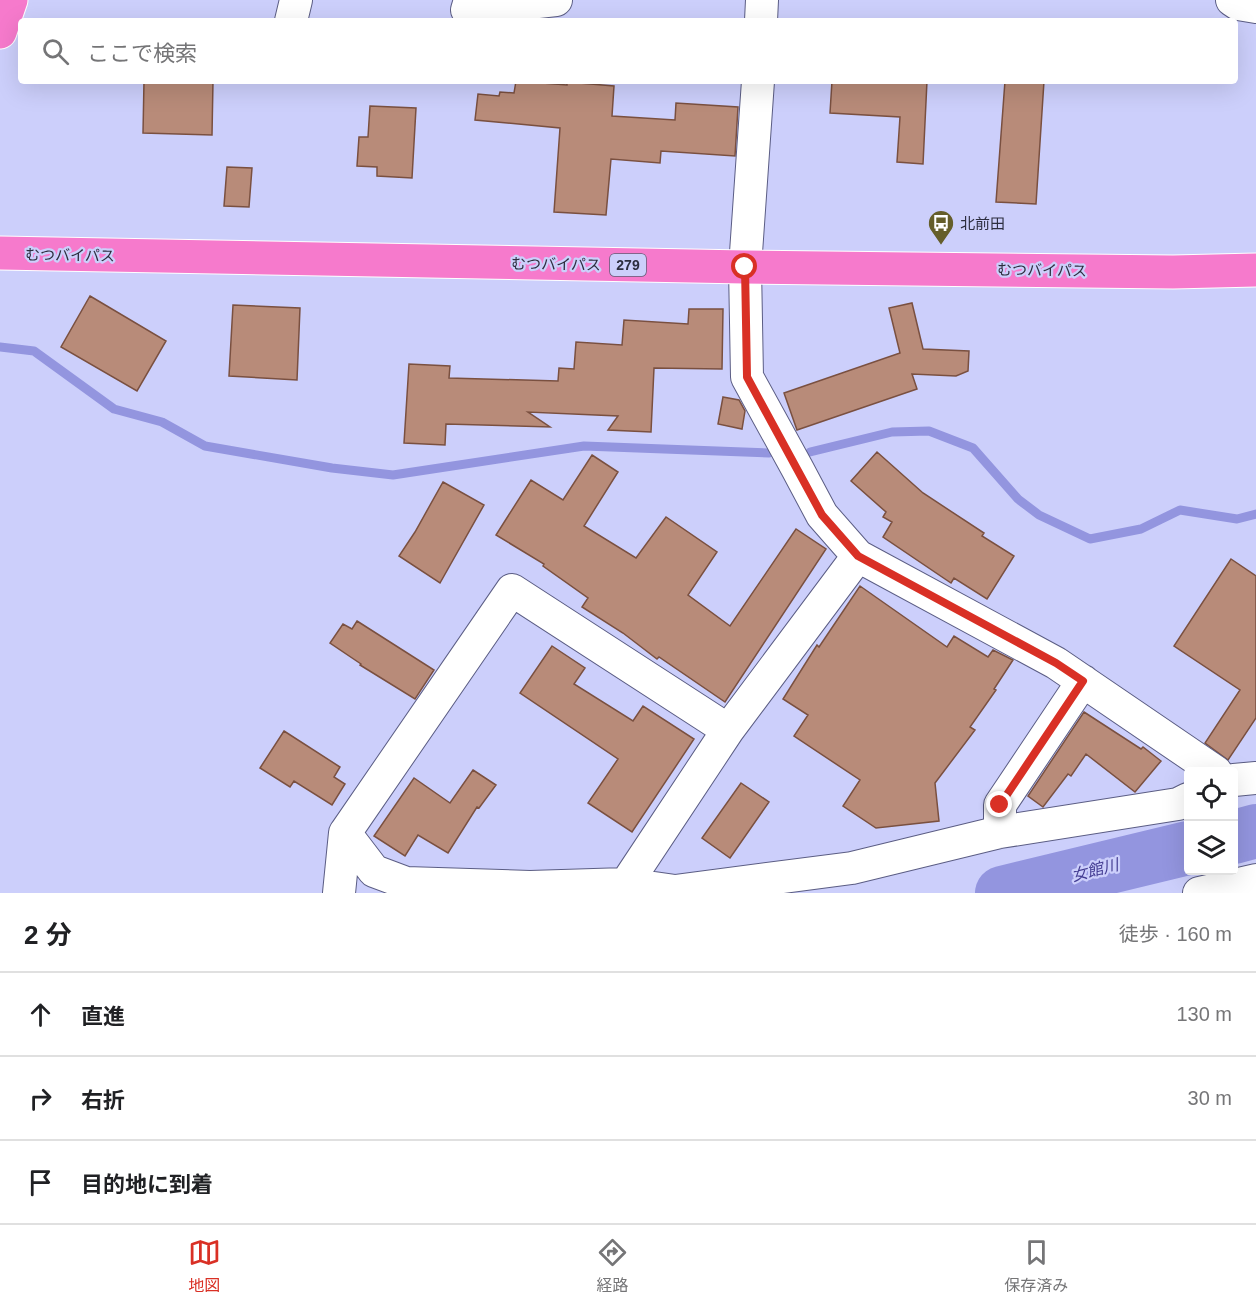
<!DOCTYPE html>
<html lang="ja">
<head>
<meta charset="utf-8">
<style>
  :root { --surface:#fff; --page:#f2f2f2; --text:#202124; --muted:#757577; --line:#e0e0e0; --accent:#d93025 }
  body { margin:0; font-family:Helvetica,"Noto Sans JP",sans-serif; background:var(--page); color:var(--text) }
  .controls { position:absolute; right:18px; bottom:18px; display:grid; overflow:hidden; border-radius:6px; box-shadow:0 6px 24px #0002 }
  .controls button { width:54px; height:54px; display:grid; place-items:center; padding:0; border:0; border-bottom:2px solid var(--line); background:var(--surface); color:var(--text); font:30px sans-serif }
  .stop { position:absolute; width:18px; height:18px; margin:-14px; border:4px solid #d93025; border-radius:50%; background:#fff }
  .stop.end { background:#d93025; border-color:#fff; box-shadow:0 2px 6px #0008 }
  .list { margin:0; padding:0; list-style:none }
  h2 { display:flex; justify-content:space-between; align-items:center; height:78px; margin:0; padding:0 24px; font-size:26px }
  h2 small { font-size:20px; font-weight:400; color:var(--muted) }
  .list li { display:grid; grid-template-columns:39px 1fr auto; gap:18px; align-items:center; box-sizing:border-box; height:84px; padding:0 24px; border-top:2px solid var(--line) }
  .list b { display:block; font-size:22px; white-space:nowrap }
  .list em { font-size:20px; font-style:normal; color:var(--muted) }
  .icon { flex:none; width:33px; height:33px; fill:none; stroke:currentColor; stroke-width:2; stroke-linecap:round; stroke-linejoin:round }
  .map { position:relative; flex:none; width:1256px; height:893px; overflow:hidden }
  .search { position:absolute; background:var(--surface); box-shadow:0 6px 24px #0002; left:18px; right:18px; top:18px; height:66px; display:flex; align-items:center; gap:15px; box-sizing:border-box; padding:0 21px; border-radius:6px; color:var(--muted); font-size:22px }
  .sheet { height:330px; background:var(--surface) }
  nav { display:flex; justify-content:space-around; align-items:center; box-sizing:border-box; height:84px; border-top:2px solid var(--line); background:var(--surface); font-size:16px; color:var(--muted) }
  nav a { display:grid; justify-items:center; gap:3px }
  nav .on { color:var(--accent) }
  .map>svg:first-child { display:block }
</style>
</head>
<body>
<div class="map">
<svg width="1256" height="893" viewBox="0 0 1256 893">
  <rect width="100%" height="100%" fill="#cccffb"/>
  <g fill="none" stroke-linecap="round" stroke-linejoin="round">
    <path stroke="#9395df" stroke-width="9" d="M0,347l34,4 80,58 48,13 43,24 127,22 61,7 191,-29 185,7
      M810,452l82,-20 37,-1 44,17 45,51 21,16 51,24 51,-10 39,-19 57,9 19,-5"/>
    <path stroke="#9395df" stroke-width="54" d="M1234,837l22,-6
      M1002,893l186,-45"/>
  </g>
  <path fill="#b88b79" stroke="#7a5040" stroke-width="1.5" d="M144,81h69l-1,54 -69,-2z
    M516,81l51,4v-3l47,4 -2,30 63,4 1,-17 62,4 -3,49 -74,-5 -1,12 -49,-4 -5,56 -52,-3 6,-84 -85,-8 3,-26 21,2 1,-4 14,1z
    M832,81h95l-4,83 -26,-2 3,-45 -70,-4z
    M1005,81h39l-8,123 -40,-2z
    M370,106l46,2 -4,70 -35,-2v-9l-20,-1 2,-29h9z
    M227,167l25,1 -3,39 -25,-1z
    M90,296l76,45 -29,50 -76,-44z
    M912,303l11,46 46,2 -1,20 -12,5 -44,-2 5,15 -120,41 -13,-37 116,-40 -11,-45z
    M233,305l67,3 -3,72 -68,-4z
    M689,309h34l-1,60 -68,-1 -3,64 -43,-2 10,-14 -90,-4 22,15 -104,-3 -1,21 -41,-2 5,-79 41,2 -1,12 109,3 1,-13 15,1 2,-27 46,3 2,-25 64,4z
    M723,397l16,3 6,11 -3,18 -24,-5z
    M877,452l46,41 61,40 -2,3 32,20 -27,43 -33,-21 -3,5 -68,-46 9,-15 -9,-5 3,-5 -35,-31z
    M592,455l26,17 -34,54 52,32 30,-41 51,35 -29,43 42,31 66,-97 30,20 -101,153 -66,-45 -2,2 -34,-26 -41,-26 6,-9 -45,-32 1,-2 -48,-29 35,-55 32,20z
    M443,482l41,23 -44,78 -41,-27 16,-24z
    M1231,559l25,17v142l-28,42 -23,-17 35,-53 -66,-44z
    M860,586l87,61 7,-11 34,21 5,-7 20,10 -19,29 2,1 -26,37 5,3 -40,53 4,38 -63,7 -33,-22 17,-26 -66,-44 14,-21 -25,-16 34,-54 2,2z
    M357,621l77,49 -19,29 -55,-34 1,-1 -31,-21 13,-19 9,5z
    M552,646l33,22 -11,16 59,37 10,-15 51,33 -62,93 -44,-29 30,-44 -98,-66z
    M1084,712l57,37 2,-2 18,14 -26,31 -49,-38 -15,22 -3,-2 -25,33 -15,-11z
    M284,731l56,36 -6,10 11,7 -13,21 -38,-24 -4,6 -30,-19z
    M473,770l23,15 -17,23 -2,-1 -29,46 -30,-18 -13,21 -31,-20 40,-58 36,25z
    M741,783l28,19 -39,56 -28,-20z"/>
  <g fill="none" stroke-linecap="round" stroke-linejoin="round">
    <g stroke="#5b5d84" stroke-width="34">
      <path id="minor" d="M470,0l-3,10 89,-10
        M1232,0l6,4 18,3
        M291,21l5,-21
        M761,21l1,-21
        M758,81l-13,186 2,110 50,91 25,47 36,41 198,107 160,109
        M728,730l-216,-140 -167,243 29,38 32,12 124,4 96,-3 49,7 177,-23 148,-36 178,-28 10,-5
        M1234,780l22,-2
        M1000,832v-27l83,-124
        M626,884l102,-154 130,-174
        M339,893l6,-60
        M1199,893l57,-13"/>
    </g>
    <g stroke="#fff" stroke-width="35">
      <path id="highway" d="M0,32l11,-32
        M0,253l745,14 428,5 83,-2"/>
    </g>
    <use href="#minor" stroke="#fff" stroke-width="32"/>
    <use href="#highway" stroke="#f67acc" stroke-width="33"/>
  </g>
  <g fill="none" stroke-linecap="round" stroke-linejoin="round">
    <path stroke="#d93025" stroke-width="8" d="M745,267l2,110 75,138 36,41 198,107 27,18 -83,124"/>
  </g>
  <defs>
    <g id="bus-pin" transform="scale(1.35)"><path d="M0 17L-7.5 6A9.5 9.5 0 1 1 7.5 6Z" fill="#655e2b" stroke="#cccffb"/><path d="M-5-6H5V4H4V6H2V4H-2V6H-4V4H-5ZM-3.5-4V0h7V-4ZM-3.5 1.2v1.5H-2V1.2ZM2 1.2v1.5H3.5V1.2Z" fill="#fff"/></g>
  </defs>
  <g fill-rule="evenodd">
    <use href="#bus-pin" x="941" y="223"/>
  </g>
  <g text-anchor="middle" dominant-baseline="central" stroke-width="4.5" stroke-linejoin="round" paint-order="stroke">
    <rect fill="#cccffb" stroke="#5d5e77" stroke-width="1.5" x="610" y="254" width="36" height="22" rx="4.5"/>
    <g font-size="14" font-weight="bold" fill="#2d2e3f">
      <text x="628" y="265">279</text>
    </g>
    <g font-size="15" fill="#2d2e3f" stroke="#cccffb" text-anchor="start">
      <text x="960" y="223">北前田</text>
    </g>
    <g font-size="15" fill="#2d2e3f" stroke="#cccffb">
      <text transform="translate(70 255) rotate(1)">むつバイパス</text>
      <text transform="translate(556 264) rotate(1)">むつバイパス</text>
      <text transform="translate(1042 270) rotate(1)">むつバイパス</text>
    </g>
    <g font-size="16" font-style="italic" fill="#433c92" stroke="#cccffb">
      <text transform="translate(1095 870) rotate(-14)">女館川</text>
    </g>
  </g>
</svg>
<div class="controls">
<button><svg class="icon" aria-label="locate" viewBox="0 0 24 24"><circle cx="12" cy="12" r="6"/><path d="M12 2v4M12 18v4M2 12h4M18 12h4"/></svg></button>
<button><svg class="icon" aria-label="layers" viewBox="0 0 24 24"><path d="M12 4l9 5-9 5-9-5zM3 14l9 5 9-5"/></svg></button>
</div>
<div class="stop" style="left:745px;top:267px"></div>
<div class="stop end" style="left:1000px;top:805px"></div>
<div class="search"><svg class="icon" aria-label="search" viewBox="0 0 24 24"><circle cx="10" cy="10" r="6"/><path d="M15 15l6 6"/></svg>ここで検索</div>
</div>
<section class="sheet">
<h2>2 分<small>徒歩 · 160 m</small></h2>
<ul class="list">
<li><svg class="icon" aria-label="ahead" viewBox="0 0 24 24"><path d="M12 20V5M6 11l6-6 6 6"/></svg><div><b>直進</b></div><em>130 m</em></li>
<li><svg class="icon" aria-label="right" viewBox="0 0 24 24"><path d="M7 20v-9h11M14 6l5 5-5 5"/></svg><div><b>右折</b></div><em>30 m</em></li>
<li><svg class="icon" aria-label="arrive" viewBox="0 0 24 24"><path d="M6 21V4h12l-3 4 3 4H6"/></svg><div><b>目的地に到着</b></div></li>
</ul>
</section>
<nav>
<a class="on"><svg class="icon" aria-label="map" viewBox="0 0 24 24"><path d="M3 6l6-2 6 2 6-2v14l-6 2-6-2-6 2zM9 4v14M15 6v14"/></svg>地図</a>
<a><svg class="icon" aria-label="directions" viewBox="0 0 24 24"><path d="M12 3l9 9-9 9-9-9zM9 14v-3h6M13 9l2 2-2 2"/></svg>経路</a>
<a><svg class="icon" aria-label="saved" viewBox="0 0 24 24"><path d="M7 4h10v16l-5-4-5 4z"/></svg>保存済み</a>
</nav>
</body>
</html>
